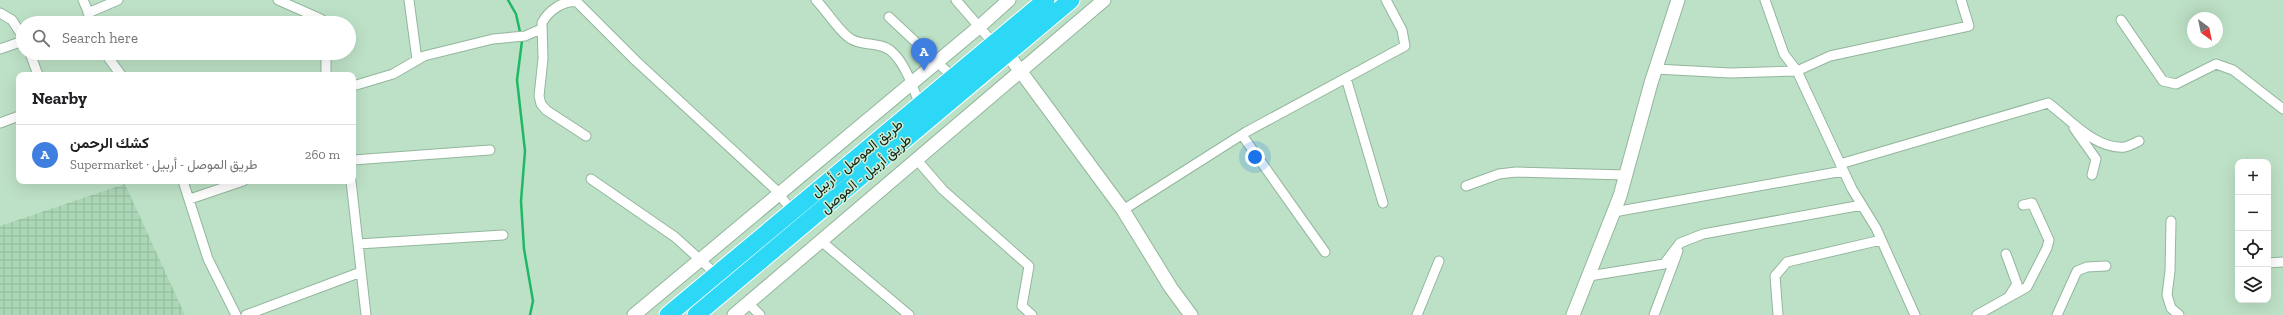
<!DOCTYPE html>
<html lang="en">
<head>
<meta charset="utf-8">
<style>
  :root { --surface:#fff; --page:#f6f6f6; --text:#202124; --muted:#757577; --line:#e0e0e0; --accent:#ab3e9e }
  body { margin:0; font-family:"Zilla Slab",Vazirmatn,serif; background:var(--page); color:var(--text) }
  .controls { position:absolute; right:12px; bottom:12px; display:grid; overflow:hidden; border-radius:8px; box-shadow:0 4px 16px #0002 }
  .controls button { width:36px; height:36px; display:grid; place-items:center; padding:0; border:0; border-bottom:1px solid var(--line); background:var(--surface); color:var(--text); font:20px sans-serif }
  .compass { position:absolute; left:2187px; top:12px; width:36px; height:36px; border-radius:50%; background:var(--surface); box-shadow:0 4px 16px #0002; rotate:147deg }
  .you { position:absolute; left:1255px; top:157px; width:14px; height:14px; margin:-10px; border:3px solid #fff; border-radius:50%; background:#1a73e8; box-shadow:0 0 0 6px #1a73e833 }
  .badge { display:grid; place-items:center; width:26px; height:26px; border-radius:50%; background:var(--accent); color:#fff; font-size:13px; font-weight:700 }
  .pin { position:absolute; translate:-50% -33px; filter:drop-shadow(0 1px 2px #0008) }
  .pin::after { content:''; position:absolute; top:21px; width:14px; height:12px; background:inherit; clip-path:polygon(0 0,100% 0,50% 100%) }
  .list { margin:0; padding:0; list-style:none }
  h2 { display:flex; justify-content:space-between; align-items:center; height:52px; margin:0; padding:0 16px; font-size:17px }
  h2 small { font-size:13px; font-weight:400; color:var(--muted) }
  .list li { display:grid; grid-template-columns:26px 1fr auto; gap:12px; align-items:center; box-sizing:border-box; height:60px; padding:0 16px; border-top:1px solid var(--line) }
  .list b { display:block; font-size:15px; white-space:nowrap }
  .list p { margin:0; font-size:13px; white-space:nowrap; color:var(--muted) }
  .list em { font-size:13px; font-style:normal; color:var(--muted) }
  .icon { flex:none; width:22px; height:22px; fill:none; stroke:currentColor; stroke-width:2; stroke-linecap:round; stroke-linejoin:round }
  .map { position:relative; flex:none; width:2283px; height:315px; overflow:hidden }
  .search { position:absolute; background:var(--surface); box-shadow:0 4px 16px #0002; left:16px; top:16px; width:340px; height:44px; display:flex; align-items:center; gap:10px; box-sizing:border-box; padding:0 14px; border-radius:22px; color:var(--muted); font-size:15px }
  .panel { position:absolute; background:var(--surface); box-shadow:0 4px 16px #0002; left:16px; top:72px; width:340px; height:112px; border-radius:8px }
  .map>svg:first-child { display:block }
</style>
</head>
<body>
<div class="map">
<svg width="2283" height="315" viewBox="0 0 2283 315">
  <defs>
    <pattern id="industrial-grid" width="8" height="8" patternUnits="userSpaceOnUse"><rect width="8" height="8" fill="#acd7b7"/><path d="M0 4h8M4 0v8" fill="none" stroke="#93b89c"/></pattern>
  </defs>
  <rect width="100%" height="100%" fill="#bde1c6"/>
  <path fill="url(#industrial-grid)" d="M125,184l60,131h-185v-89z"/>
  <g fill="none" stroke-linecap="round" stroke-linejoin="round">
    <path stroke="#1fb866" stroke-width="2.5" d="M508,0l8,14 6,27 -5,39 8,71 -4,50 3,48 9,52 -3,14"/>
    <g stroke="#93b69c" stroke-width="11">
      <path id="street" d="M83,0l10,23
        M278,0l43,19 1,4
        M409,0l8,60
        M816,0c10,10 24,33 35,39 10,6 22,4 33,8 18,6 30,42 36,59
        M956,0l38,44
        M1765,0l19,54 13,17 55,118 24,39 39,87
        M0,13l12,7 11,17
        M88,13l30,-13
        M889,17l65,61
        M2121,20l42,61 13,3 40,-20 17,6 50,39
        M0,49l23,-8
        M30,53l8,22
        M105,53l16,22
        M326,53v22
        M1656,69l74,4 67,-2 33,-15 139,-30 -8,-26
        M1346,78l37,125
        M353,86l40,-12 31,-18 69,-17 32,-3 16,-7
        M0,123l19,-7
        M2074,128l22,31 -4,16
        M1242,135l83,117
        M586,136l-40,-26 -5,-6 -2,-8 4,-37 -1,-36c6,-12 21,-23 35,-21l59,59 140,129 16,21
        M353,160l137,-10
        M917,160l26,30 86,76 -7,40 10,9
        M1840,164l208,-61c22,16 47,47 77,44 4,-1 10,-4 14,-6
        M591,179l84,58 42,38
        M183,181l25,78 28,56
        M351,181l15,134
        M1466,186l33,-12 17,-2 110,3
        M190,199l53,-18
        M1123,210l123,-78 159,-86 -3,-16 -16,-30
        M1614,212l229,-41
        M2171,221l-1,50 -3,24 4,13 8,7
        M821,241l88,74
        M358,244l145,-9
        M2006,254l11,30 -7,11
        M2268,263l15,-1
        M1589,276l75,-12 16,-21 23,-9 159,-29
        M748,303l12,12
        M246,315l115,-43
        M1417,315l22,-54
        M1654,315l24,-64
        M1778,315l-3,-39 12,-14 94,-22
        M1977,315l50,-28 20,-39 2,-8 -17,-37 -9,2
        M2057,315l20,-44 10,-4 19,-1"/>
    </g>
    <g stroke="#93b69c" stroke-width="15">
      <path id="secondary" d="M1007,53l116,157 48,78 20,27
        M634,315l345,-288 30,-27
        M734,315l370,-315
        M1573,315l47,-119 31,-113 27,-83"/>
    </g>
    <g stroke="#fff" stroke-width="19">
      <path id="highway" d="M668,315l378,-315
        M696,315l375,-315"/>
    </g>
    <use href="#street" stroke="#fff" stroke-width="9"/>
    <use href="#secondary" stroke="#fff" stroke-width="13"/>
    <use href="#highway" stroke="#2cd8f6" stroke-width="17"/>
  </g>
  <g text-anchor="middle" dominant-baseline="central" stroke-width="3" stroke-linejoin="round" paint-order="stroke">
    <g font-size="14" fill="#101d14" stroke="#caeed3">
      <text transform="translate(857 158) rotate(-39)">طريق الموصل - أربيل</text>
      <text transform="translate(866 174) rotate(-40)">طريق أربيل - الموصل</text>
    </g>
  </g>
</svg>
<div class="controls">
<button>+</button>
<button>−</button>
<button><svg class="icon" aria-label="locate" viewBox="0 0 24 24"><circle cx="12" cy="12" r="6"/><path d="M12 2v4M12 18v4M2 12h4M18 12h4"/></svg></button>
<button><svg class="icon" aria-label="layers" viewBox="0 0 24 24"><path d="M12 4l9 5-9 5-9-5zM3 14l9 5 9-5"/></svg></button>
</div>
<svg class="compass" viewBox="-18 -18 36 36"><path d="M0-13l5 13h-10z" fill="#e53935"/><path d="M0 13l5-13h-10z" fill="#757577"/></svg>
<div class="you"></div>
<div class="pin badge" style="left:924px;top:71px;background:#3f7fe0">A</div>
<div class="search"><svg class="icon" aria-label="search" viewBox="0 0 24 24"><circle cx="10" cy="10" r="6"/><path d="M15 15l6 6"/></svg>Search here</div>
<section class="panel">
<h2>Nearby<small></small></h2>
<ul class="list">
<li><span class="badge" style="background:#3f7fe0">A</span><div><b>كشك الرحمن</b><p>Supermarket · طريق الموصل - أربيل</p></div><em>260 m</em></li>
</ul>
</section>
</div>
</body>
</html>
